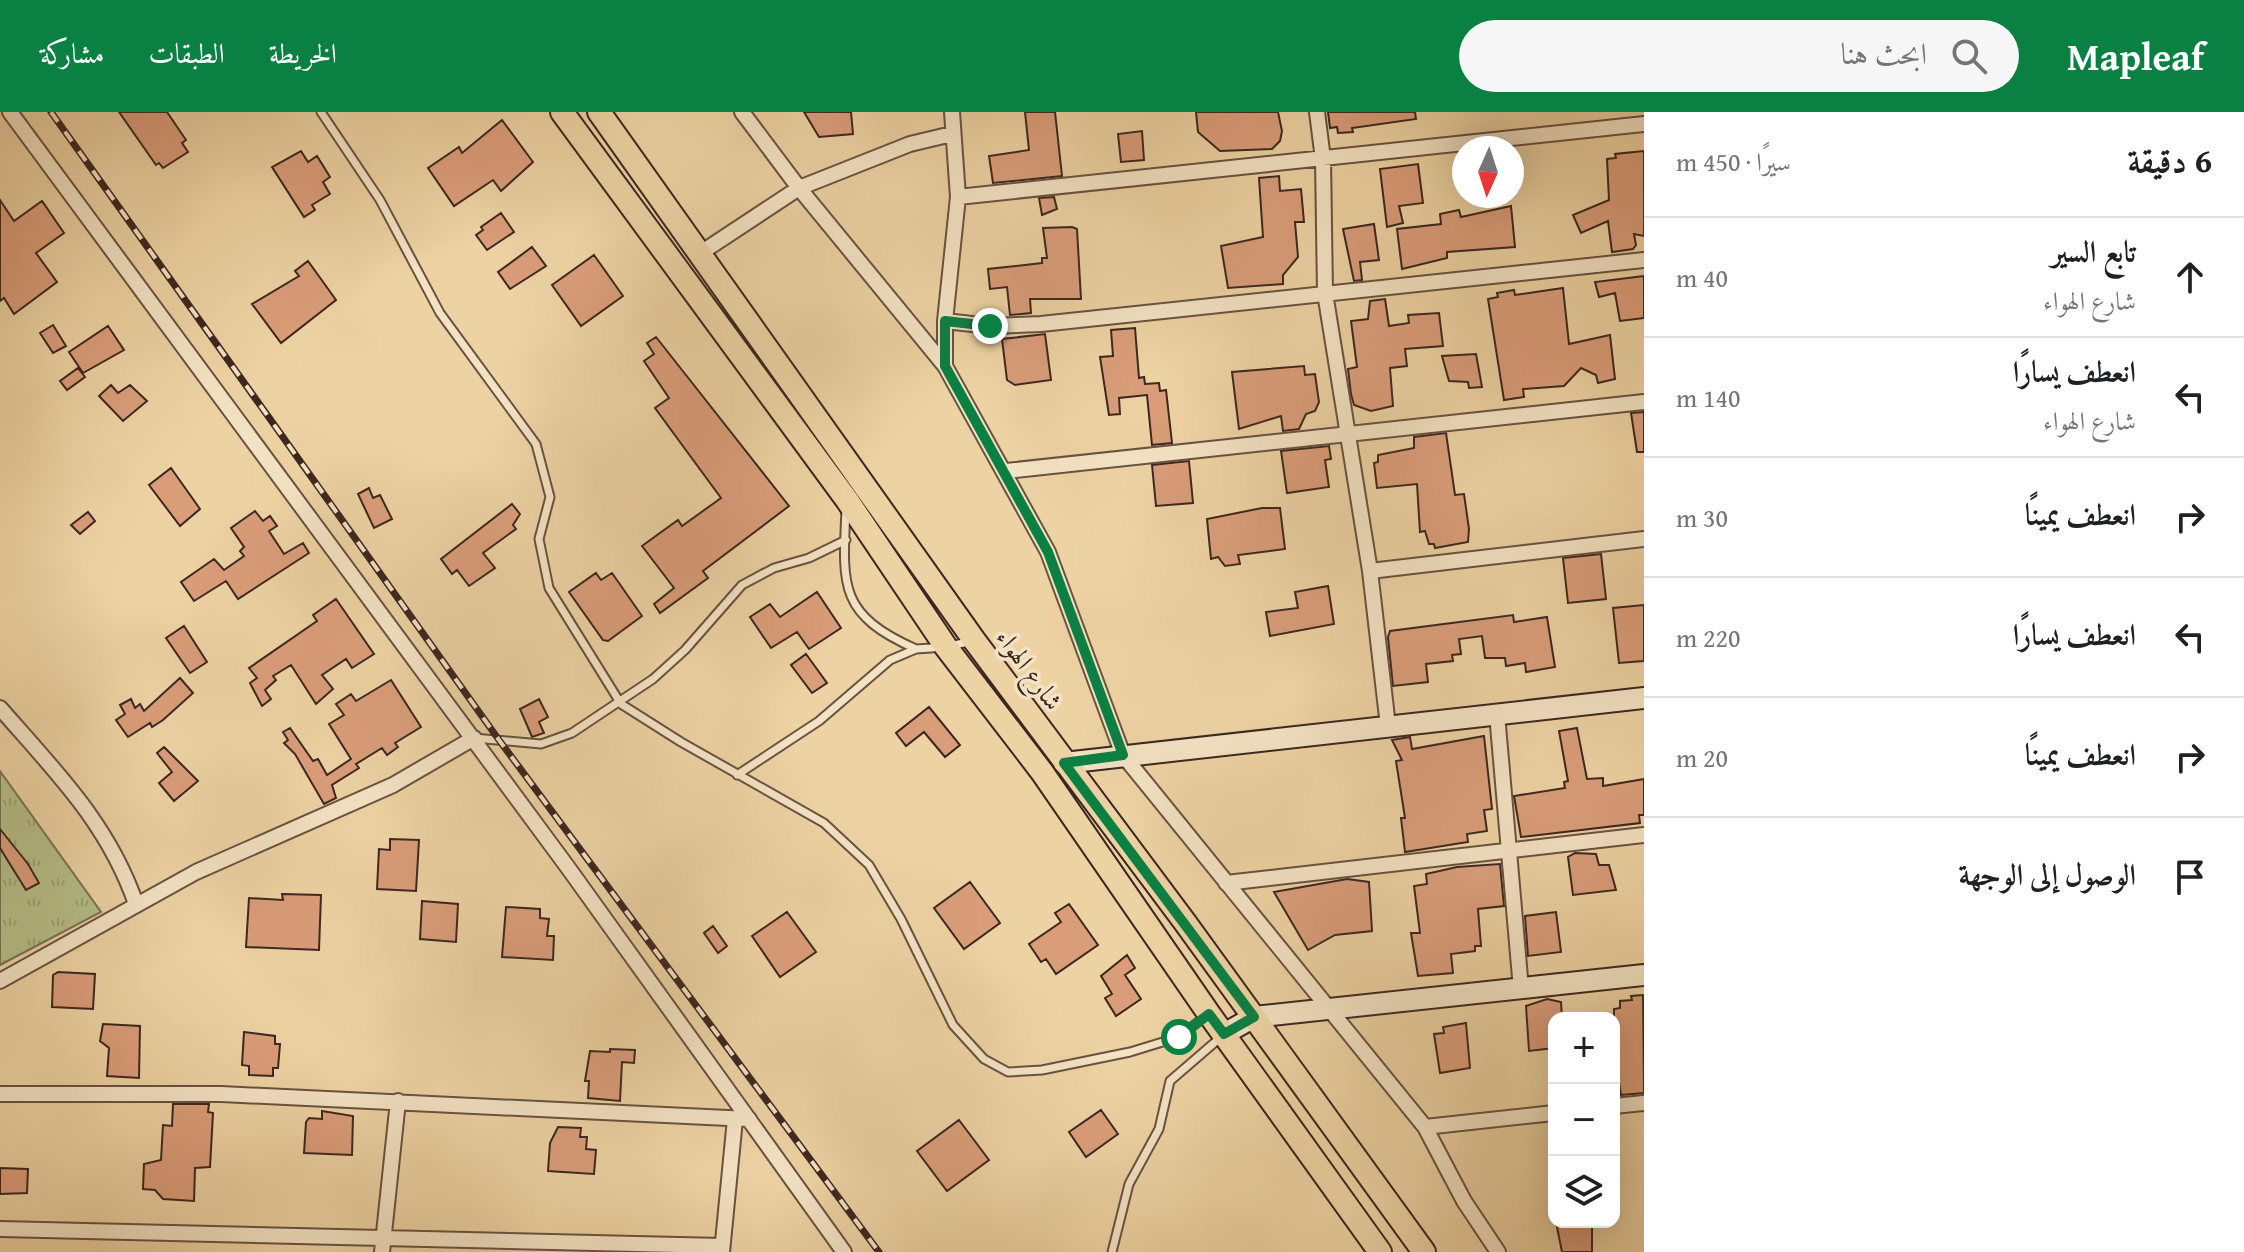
<!DOCTYPE html>
<html lang="ar">
<head>
<meta charset="utf-8">
<style>
  :root { --surface:#fff; --page:#f6f6f6; --text:#202124; --muted:#757577; --line:#e0e0e0; --accent:#0b8043 }
  body { margin:0; font-family:"Gentium Book Plus",Amiri,serif; background:var(--page); color:var(--text); direction:rtl }
  .controls { position:absolute; right:24px; bottom:24px; display:grid; overflow:hidden; border-radius:16px; box-shadow:0 8px 32px #0002 }
  .controls button { width:72px; height:72px; display:grid; place-items:center; padding:0; border:0; border-bottom:2px solid var(--line); background:var(--surface); color:var(--text); font:40px sans-serif }
  .compass { position:absolute; left:1452px; top:24px; width:72px; height:72px; border-radius:50%; background:var(--surface); box-shadow:0 8px 32px #0002; rotate:183deg }
  .stop { position:absolute; width:24px; height:24px; margin:-18px; border:6px solid #0b8043; border-radius:50%; background:#fff }
  .stop.end { background:#0b8043; border-color:#fff; box-shadow:0 2px 8px #0008 }
  .list { margin:0; padding:0; list-style:none }
  h2 { display:flex; justify-content:space-between; align-items:center; height:104px; margin:0; padding:0 32px; font-size:34px }
  h2 small { font-size:26px; font-weight:400; color:var(--muted) }
  .list li { display:grid; grid-template-columns:52px 1fr auto; gap:24px; align-items:center; box-sizing:border-box; height:120px; padding:0 32px; border-top:2px solid var(--line) }
  .list b { display:block; font-size:30px; white-space:nowrap }
  .list p { margin:0; font-size:26px; white-space:nowrap; color:var(--muted) }
  .list em { font-size:26px; font-style:normal; color:var(--muted) }
  .icon { flex:none; width:44px; height:44px; fill:none; stroke:currentColor; stroke-width:2; stroke-linecap:round; stroke-linejoin:round }
  .map { position:relative; flex:none; width:1644px; height:1140px; overflow:hidden; direction:ltr }
  header { display:flex; align-items:center; gap:48px; box-sizing:border-box; height:112px; padding:0 40px; background:var(--accent); color:#fff }
  header strong { font-size:38px }
  nav { display:flex; gap:44px; margin-inline-start:auto; font-size:28px }
  .search { width:560px; height:72px; background:var(--page); display:flex; align-items:center; gap:20px; box-sizing:border-box; padding:0 28px; border-radius:44px; color:var(--muted); font-size:30px }
  main { display:flex }
  aside { flex:1; background:var(--surface) }
  .map>svg:first-child { display:block }
</style>
</head>
<body>
<header>
<strong>Mapleaf</strong>
<div class="search"><svg class="icon" aria-label="search" viewBox="0 0 24 24"><circle cx="10" cy="10" r="6"/><path d="M15 15l6 6"/></svg>ابحث هنا</div>
<nav><a>الخريطة</a><a>الطبقات</a><a>مشاركة</a></nav>
</header>
<main>
<aside>
<h2>6 دقيقة<small>سيرًا · 450 m</small></h2>
<ul class="list">
<li><svg class="icon" aria-label="ahead" viewBox="0 0 24 24"><path d="M12 20V5M6 11l6-6 6 6"/></svg><div><b>تابع السير</b><p>شارع الهواء</p></div><em>40 m</em></li>
<li><svg class="icon" aria-label="left" viewBox="0 0 24 24"><path d="M17 20v-9H6M10 6l-5 5 5 5"/></svg><div><b>انعطف يسارًا</b><p>شارع الهواء</p></div><em>140 m</em></li>
<li><svg class="icon" aria-label="right" viewBox="0 0 24 24"><path d="M7 20v-9h11M14 6l5 5-5 5"/></svg><div><b>انعطف يمينًا</b></div><em>30 m</em></li>
<li><svg class="icon" aria-label="left" viewBox="0 0 24 24"><path d="M17 20v-9H6M10 6l-5 5 5 5"/></svg><div><b>انعطف يسارًا</b></div><em>220 m</em></li>
<li><svg class="icon" aria-label="right" viewBox="0 0 24 24"><path d="M7 20v-9h11M14 6l5 5-5 5"/></svg><div><b>انعطف يمينًا</b></div><em>20 m</em></li>
<li><svg class="icon" aria-label="arrive" viewBox="0 0 24 24"><path d="M6 21V4h12l-3 4 3 4H6"/></svg><div><b>الوصول إلى الوجهة</b></div></li>
</ul>
</aside>
<div class="map">
<svg width="1644" height="1140" viewBox="0 0 1644 1140">
  <defs>
    <pattern id="grass-tufts" width="24" height="20" patternUnits="userSpaceOnUse" patternTransform="scale(2)"><rect width="24" height="20" fill="#b6bd87"/><path d="M3 7l-1-3M5 7V3M7 7l1-3M15 17l-1-3M17 17v-4M19 17l1-3" fill="none" stroke="#9da274"/></pattern>
  </defs>
  <rect width="100%" height="100%" fill="#edd2a3"/>
  <filter id="stains"><feTurbulence type="fractalNoise" baseFrequency=".0025" numOctaves="4"/><feColorMatrix values="0 0 0 0 .2 0 0 0 0 .09 0 0 0 0 .02 0 0 0 .5 -.17"/></filter>
  <radialGradient id="worn" r=".72"><stop offset=".6" stop-color="#630" stop-opacity="0"/><stop offset="1" stop-color="#630" stop-opacity=".3"/></radialGradient>
  <path fill="url(#grass-tufts)" stroke="#797254" stroke-width="2" d="M0,659l101,141 -101,53z"/>
  <path fill="#da9d7a" stroke="#3c2720" stroke-width="2" d="M119,0h48l19,28 -4,3 6,9 -25,16 -4,-5 -3,2z
    M804,0h47l2,22 -34,3z
    M1025,0h30l7,64 -69,7 -4,-27 40,-6z
    M1196,0h82l4,19 -2,10 -8,8 -52,2 -22,-19z
    M1328,0h87l1,7 -64,9 1,4 -15,1 -1,-6 -7,1z
    M502,8l31,42 -32,29 -8,-11 -39,26 -26,-38 31,-21 3,6z
    M1142,19l2,29 -23,2 -3,-28z
    M301,39l7,11 9,-6 13,21 -7,5 7,12 -18,11 3,5 -11,7 -32,-50z
    M1644,39v85l-10,-2 2,11 -3,4 -21,3 -4,-31 -27,12 -8,-18 36,-15 -2,-41 9,-1 -1,-4z
    M1418,52l5,39 -24,3 4,17 -16,4 -7,-58z
    M1279,64l1,15 21,-2 3,33h-9l3,35 -15,18v9l-55,4 -7,-42 42,-9 -4,-59z
    M1054,85l3,12 -15,6 -3,-17z
    M0,88l14,21 28,-20 22,32 -28,20 21,29 -43,32 -10,-16 -4,3z
    M1511,94l4,41 -68,5v6l-45,11 -5,-40 44,-5 -1,-10 19,-4 2,7z
    M501,101l13,19 -27,18 -11,-15 7,-5 -2,-3z
    M1374,112l5,36 -19,2 2,18 -8,1 -11,-52z
    M1072,115l5,2 4,70h-51l1,14 -21,2 -3,-28 -17,2 -2,-20 54,-6v-5h5l-4,-30z
    M532,135l14,19 -36,23 -12,-17z
    M594,143l29,41 -42,30 -29,-41z
    M308,149l28,39 -55,43 -29,-39 47,-28 -4,-5z
    M1644,164v42l-24,3 -5,-28 -16,4 -4,-15z
    M1563,176l6,56 41,-9 5,44 -17,4 -2,-8 -15,-7 -17,18 -41,3 1,8 -20,3 -16,-101 10,-2 -1,-4 17,-3 1,5 7,-1z
    M1385,187l4,27 20,-3 -1,-8 31,-2 4,33 -38,3 2,17 -17,2 3,38 -22,5 -17,-6 -3,-11 -3,-25 9,-2 -6,-46 17,-2 2,-18z
    M53,213l13,21 -13,7 -13,-20z
    M108,214l16,24 -41,23 -14,-21z
    M1135,216l4,50 5,-1 1,7 14,-1 1,8 6,-1 6,53 -20,2 -5,-50 -28,3 1,16 -11,1 -9,-58 13,-1 -2,-26z
    M1045,222l6,46 -36,5 -8,-5 -5,-41z
    M656,225l133,169 -86,65 5,7 -48,35 -6,-9 20,-16 -32,-42 36,-26 4,6 39,-28 -66,-90 14,-10 -25,-37 10,-7 -7,-11z
    M1476,242l6,33 -13,1 -1,-6 -19,-1 -7,-25z
    M1304,254l1,9 10,-1 4,28 -4,9 -9,3 -7,15 -16,2 -2,-15 -42,13 -7,-57z
    M78,256l7,9 -18,13 -7,-9z
    M111,273l7,8 12,-8 17,16 -24,20 -24,-25z
    M1644,300v40h-7l-6,-39z
    M1446,321l9,62 9,-1 5,35 -1,13 -33,6 -1,-4h-5l-4,-13 -5,1 -3,-48 -40,4 -3,-25 4,-1v-7l36,-7v-11z
    M1329,334l2,13 -6,1 4,27 -42,6 -6,-42z
    M1189,349l4,42 -37,3 -4,-41z
    M171,356l29,41 -20,17 -31,-41z
    M369,376l4,10 7,-3 12,24 -18,9 -16,-34z
    M512,392l8,10 -7,11 3,4 -33,24 12,15 -26,18 -12,-16 -5,4 -11,-15z
    M1262,396h18l5,41 -47,6 2,9 -15,2 -7,-9 -7,2 -4,-40z
    M255,399l8,10 7,-5 7,10 -8,5 15,23 19,-11 6,10 -71,46 -12,-18 -32,20 -13,-19 33,-23 10,11 20,-14 -4,-5 4,-4 -13,-19z
    M88,400l7,9 -15,13 -9,-9z
    M1601,442l5,45 -38,4 -5,-45z
    M596,461l5,7 11,-7 30,43 -34,25 -5,-1 -34,-48z
    M1328,474l6,38 -64,12 -4,-24 32,-4 -3,-16z
    M817,480l24,36 -32,21 -12,-17 -26,16 -21,-31 20,-13 10,13z
    M336,487l38,55 -22,14 -6,-9 -24,16 11,14 -17,15 -25,-39 -18,11 3,4 -11,10 6,9 -9,7 -12,-23 7,-5 -8,-10 68,-47 -4,-6z
    M1644,493v56l-25,2 -6,-55z
    M1513,503l1,7 33,-5 8,50 -29,5 -1,-9 -19,3 -1,-8h-20l-3,-22 -23,3 2,15 -9,1 1,6 -27,3 2,18 -35,4 -5,-49 2,-6z
    M184,514l23,36 -17,11 -24,-35z
    M806,542l21,29 -15,10 -21,-28z
    M180,566l13,15 -30,27 -11,7 -2,-4 -22,14 -12,-17 9,-6 -5,-9 11,-6 4,9 5,-4 4,7z
    M391,568l30,47 -26,16 3,4 -11,8 -5,-7 -26,16 3,4 -27,17 4,13 -12,6 -29,-50 -11,-11 4,-3 -5,-8 7,-4 23,33 5,-2 9,16 24,-16 -22,-35 15,-9 -8,-11 15,-10 5,7z
    M539,587l9,18 -9,5 5,11 -12,4 -12,-28z
    M929,595l31,38 -15,12 -21,-25 -18,14 -10,-13z
    M1577,616l10,51 16,-1v8l41,-7v36h-5l1,8 -119,14 -7,-41 51,-8 -1,-6 4,-1 -9,-50z
    M1484,624l8,73 -8,1 3,21 -20,3 1,8 -63,10 -4,-34h4l-9,-57 6,-1 -10,-20 18,-3 2,12z
    M164,635l34,34 -24,20 -15,-18 13,-11 -15,-19z
    M0,717l28,35 11,19 -13,7 -26,-42z
    M390,727l29,1 -3,51 -39,-2 2,-40 11,1z
    M1575,741l21,1 3,11h10l7,25 -43,5 -5,-38z
    M1500,752l4,42 -26,3 3,37h-6v5l-24,3 2,19 -35,3 -7,-43h9l-6,-47 13,-2 -1,-10 31,-7z
    M1347,767l22,3 3,49 -37,4 -27,15 -34,-58z
    M970,770l30,41 -36,26 -30,-41z
    M282,782l39,1 -2,55 -73,-3 3,-49 34,2z
    M422,789l36,3 -2,38 -36,-3z
    M1069,792l29,41 -42,29 -10,-15 -5,3 -12,-18 32,-22 -6,-9z
    M506,795l34,2v9l9,1 -2,17h7l-1,24 -51,-3z
    M787,800l29,40 -36,25 -28,-41z
    M1556,800l5,40 -33,4 -3,-40z
    M713,814l14,20 -9,7 -14,-20z
    M1127,843l8,13 -10,7 16,24 -25,17 -11,-18 7,-4 -11,-18z
    M58,860l37,2 -2,35 -41,-2 1,-32z
    M1643,883l1,98 -23,2 -7,-43v-43l6,-1v-7l12,-1 -1,-4z
    M1547,887l14,3 1,16h-8v30l-25,3 -3,-45z
    M1466,911l4,45 -30,5 -6,-39 10,-1 -1,-6z
    M103,912l37,2 -1,52 -32,-2 2,-28 -9,-7z
    M244,920l31,4v8h5l-2,24h-5v8l-24,-1v-9l-7,-1z
    M610,937l25,1 -1,13 -12,-1 -2,39 -32,-3 1,-17h-4l5,-30 20,1z
    M173,992h36l-1,8 5,1 -3,54 -15,1 -1,33 -31,-2 -8,-9 -12,-1 1,-25 17,-4 2,-35 9,1z
    M1101,998l17,24 -32,23 -17,-25z
    M322,999l31,5 -1,39 -48,-2 2,-31 3,-4 13,1z
    M959,1008l30,40 -42,31 -30,-40z
    M558,1015l23,1 -1,9h7l-1,12 10,1 -2,24 -46,-3 2,-28z
    M0,1056l28,1 -1,24 -27,1z
    M1556,1110h36v30h-30z"/>
  <g fill="none" stroke-linecap="round" stroke-linejoin="round">
    <g stroke="#685241" stroke-width="11">
      <path id="lane" d="M321,0l59,88 60,113 96,131 14,53 -11,42 10,49 72,116 60,38 143,81 45,42 32,54 52,106 31,34 24,13 34,-2 88,-18 49,-15 28,-22
        M846,398c-4,78 -6,105 70,139
        M474,626l67,6 31,-11 81,-54 32,-29 57,-65 32,-17 35,-10 37,-18
        M737,663l82,-54 71,-61 26,-11 30,-2 26,-6
        M1112,1140l17,-68 30,-55 11,-48 51,-44"/>
    </g>
    <g stroke="#685241" stroke-width="18">
      <path id="street" d="M10,0l559,757 275,383
        M742,0l57,76 146,178 103,186 75,203 302,372 39,74 34,51
        M1317,0l6,47 2,134 45,278 18,155
        M958,85l686,-73
        M699,142l100,-66 111,-44 42,-10
        M945,209l45,5 51,-2 603,-64
        M945,254v-45l13,-124 -6,-85
        M1006,359l638,-69
        M1370,459l274,-32
        M0,596c55,63 108,115 136,196
        M1497,602l24,275
        M1226,771l418,-48
        M0,869l196,-109 197,-87 81,-47
        M0,982h221l528,25
        M1614,994l30,-3
        M1425,1015l129,-14
        M0,1117l722,17
        M382,1140l16,-151
        M722,1140l13,-133"/>
    </g>
    <g stroke="#3c2720" stroke-width="24">
      <path id="secondary" d="M1064,651l580,-65
        M1224,922l30,-17 390,-42"/>
    </g>
    <g stroke="#3c2720" stroke-width="26">
      <path id="primary" d="M562,0l285,388 99,147 96,125 167,242 171,238
        M599,0l375,528 210,281 240,331"/>
    </g>
    <use href="#lane" stroke="#f3e2c3" stroke-width="7"/>
    <use href="#street" stroke="#f3e2c3" stroke-width="14"/>
    <use href="#secondary" stroke="#f3e2c3" stroke-width="20"/>
    <use href="#primary" stroke="#edd2a3" stroke-width="22"/>
    <g stroke="#3c2720" stroke-width="7">
      <path id="rail" d="M51,0l448,628 380,512"/>
    </g>
    <use href="#rail" stroke="#f3e2c3" stroke-width="4" stroke-dasharray="12" stroke-linecap="butt"/>
  </g>
  <g fill="none" stroke-linecap="round" stroke-linejoin="round">
    <path stroke="#0b8043" stroke-width="10" d="M990,214l-45,-5v45l103,186 75,203 -59,8 190,254 -30,17 -15,-20 -30,23"/>
  </g>
  <g text-anchor="middle" dominant-baseline="central" stroke-width="7" stroke-linejoin="round" paint-order="stroke">
    <g font-size="26" fill="#3c2720" stroke="#f3e2c3">
      <text transform="translate(1030 557) rotate(54)">شارع الهواء</text>
    </g>
  </g>
  <rect width="100%" height="100%" filter="url(#stains)"/>
  <rect width="100%" height="100%" fill="url(#worn)"/>
</svg>
<div class="controls">
<button>+</button>
<button>−</button>
<button><svg class="icon" aria-label="layers" viewBox="0 0 24 24"><path d="M12 4l9 5-9 5-9-5zM3 14l9 5 9-5"/></svg></button>
</div>
<svg class="compass" viewBox="-18 -18 36 36"><path d="M0-13l5 13h-10z" fill="#e53935"/><path d="M0 13l5-13h-10z" fill="#757577"/></svg>
<div class="stop" style="left:1179px;top:925px"></div>
<div class="stop end" style="left:990px;top:214px"></div>
</div>
</main>
</body>
</html>
